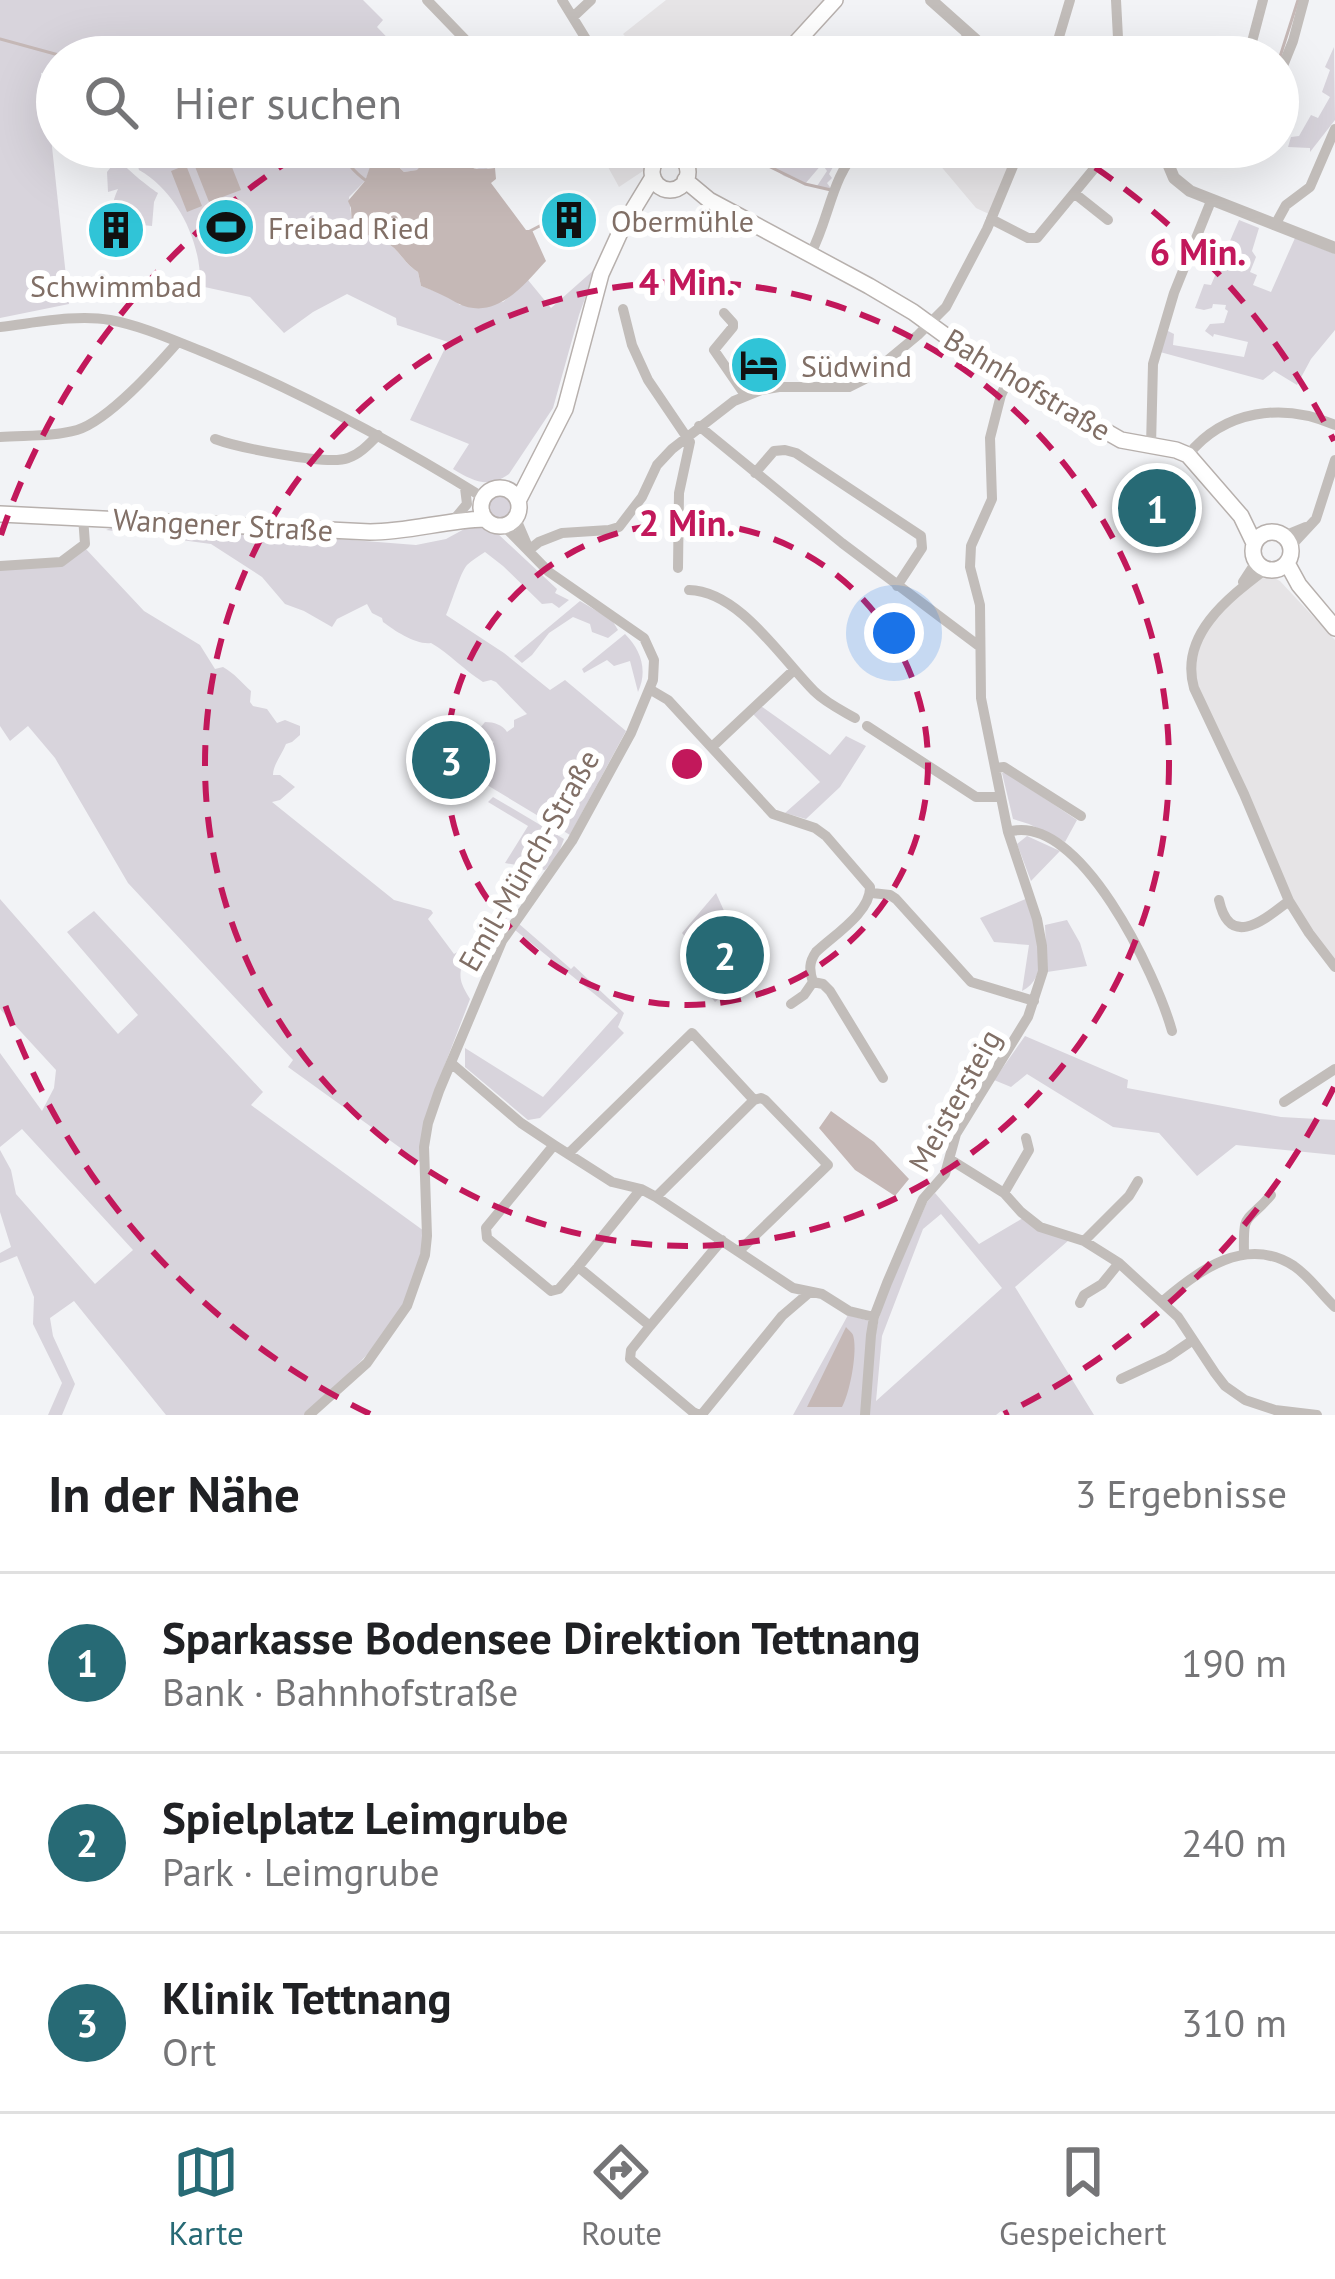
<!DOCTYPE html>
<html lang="de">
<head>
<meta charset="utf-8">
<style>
  :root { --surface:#fff; --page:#f2f2f2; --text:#202124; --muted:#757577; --line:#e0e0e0; --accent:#276a75 }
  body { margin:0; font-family:"PT Sans",sans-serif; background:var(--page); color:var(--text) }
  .you { position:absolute; left:894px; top:633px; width:42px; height:42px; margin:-30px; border:9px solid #fff; border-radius:50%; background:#1a73e8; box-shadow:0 0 0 18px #1a73e833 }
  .badge { display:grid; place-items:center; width:78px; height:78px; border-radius:50%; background:var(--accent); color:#fff; font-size:39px; font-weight:700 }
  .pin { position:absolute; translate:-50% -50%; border:6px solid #fff; box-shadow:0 3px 12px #0006 }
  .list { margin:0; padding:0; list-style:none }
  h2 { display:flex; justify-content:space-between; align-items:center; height:156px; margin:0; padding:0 48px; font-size:51px }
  h2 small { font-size:39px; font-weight:400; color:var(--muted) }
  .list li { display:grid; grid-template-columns:78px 1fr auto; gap:36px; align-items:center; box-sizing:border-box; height:180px; padding:0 48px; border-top:3px solid var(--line) }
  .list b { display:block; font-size:45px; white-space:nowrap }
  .list p { margin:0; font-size:39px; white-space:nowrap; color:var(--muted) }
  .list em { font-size:39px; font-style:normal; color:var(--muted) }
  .icon { flex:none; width:66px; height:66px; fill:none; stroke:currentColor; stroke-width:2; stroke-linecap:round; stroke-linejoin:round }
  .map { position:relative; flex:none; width:1335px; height:1415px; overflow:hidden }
  .search { position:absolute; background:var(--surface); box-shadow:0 12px 48px #0002; left:36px; right:36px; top:36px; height:132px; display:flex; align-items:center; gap:30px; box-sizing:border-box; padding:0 42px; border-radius:66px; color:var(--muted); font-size:45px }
  .sheet { height:696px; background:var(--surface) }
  nav { display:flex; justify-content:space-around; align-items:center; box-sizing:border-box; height:168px; border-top:3px solid var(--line); background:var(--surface); font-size:33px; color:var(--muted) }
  nav a { display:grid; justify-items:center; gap:6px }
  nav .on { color:var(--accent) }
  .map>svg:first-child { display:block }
</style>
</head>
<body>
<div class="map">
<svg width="1335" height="1415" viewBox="0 0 1335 1415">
  <rect width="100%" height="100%" fill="#f2f3f6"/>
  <path fill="#e6e4e6" d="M666,0h161l-52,57h-131l-21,-23z
    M597,147h83l-26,8 -5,12 -30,20z
    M949,147h68l-28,67 -13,-6 -37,-44z
    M1262,572l18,9 55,59v327l-26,-34 -115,-245 -2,-35 12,-25z"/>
  <path fill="#d8d4dc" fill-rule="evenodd" d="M0,0h363l20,20 -6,7 29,30h-349v14l-16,2 3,41v5h5l20,185 -69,14z
    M1334,47l1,73 -25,32v-4l-22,-1 3,-10 8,-1 12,-21 7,3 12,-21 -8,-5 8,-22 -5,-3z
    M140,147h298l-20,23 -14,2c-11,-12 -16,-12 -31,-11l-8,20 -16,16 4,34c15,4 29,7 41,17 9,9 13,17 24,24l3,14 27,10 12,9 43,-3 25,-22 23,28 45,-40 -17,47 -26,93 -44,66c-21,15 -36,7 -56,-5l16,-25 -59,-24 38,-78 -51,-17 -1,-7 -49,-24 -34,18 -29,21 -34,-36 -50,-11c2,-43 -23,-95 -61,-116l-6,-21z
    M455,147h68l-40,24 -17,-8z
    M759,147h77l9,9 -7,12 -5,-1 -4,7 3,4 -5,5 5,7 -15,-4 10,-15 -5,-7 -17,20 -21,-8 -29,-21z
    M118,158c7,10 28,27 40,35l-4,9 -2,24 -10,-1 -5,27c-22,-22 -32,-34 -19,-63l-10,3 -1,-20z
    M1239,220l20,8 -7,23 4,6 -6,15 7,3 -4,10 18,7 24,-54 40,16v76l-24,29 -14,26 -23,-14 -11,9 -103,-28 6,-22 8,4 -1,11 71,12 4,-15 -34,-8 -1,3 -8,-6 5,-7 14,-1 4,-12 -3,-2 1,-4 -13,-1 -1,4 -8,2 -9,-2 9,-24 7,1z
    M487 507a14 14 0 1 1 28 0a14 14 0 1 1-28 0Z
    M116,526l159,8 141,11 30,-6 22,-12h10l19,6 60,56 -2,4 14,7 -10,8 -7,-5 -10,1 -39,-38 -18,-14c-6,4 -13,8 -18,13 -7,8 -15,37 -21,50l58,38 46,37 15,-10 61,51 -56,104 -83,-50 -3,-35 10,-8 -12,-8 -2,-6 5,-6c9,0 18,3 22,10l7,-5v-7l13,-6 -31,-32 -5,-2 -8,2c-19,-12 -33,-28 -52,-39 -15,2 -36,-12 -48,-21l-1,-4 -10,-5 -5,-9 -30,15 -5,8 -28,-16 -19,-7 -23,-27 -51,-33 -105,-14z
    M85,548l59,63 56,34 15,24 8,-2c11,6 19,16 28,24l-1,11 3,4 14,3 10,14 8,-3 15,6v9l-8,7 -6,2c-4,10 -13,21 -13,31h7l15,12 -15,13 -8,2 122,98 37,10 2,3 -5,6 26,35 7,-4 2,3c-2,24 -7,23 7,46l-26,68 -24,95 -132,-95 5,-7 -165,-177 -73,-125 -27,-32 -18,15 -10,-15v-160l61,-4z
    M580,601l32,19 6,10 -10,8 -16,-6 -2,-8 -17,-7 -24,16 -17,22 -10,8 -8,-7z
    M625,634c16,16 23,36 13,58l-8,-31 -16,5 -7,-6 -23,13 -2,-4z
    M761,706l69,49 16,-19 20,10 -26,41 -34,32 -21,-6 35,-31 -67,-68z
    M1005,772l72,48 -12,22 -36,-18 -16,-5 -11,-46z
    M493,797l71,42 -6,16 -13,15 -40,-7 23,-37 -40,-24z
    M1027,836l33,15 -29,30 -14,-37z
    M716,893l23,51 21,23 -45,35 -16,-19 13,-14 -30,-36z
    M1028,898c6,28 26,77 -6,93l7,-46 -35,-3 -14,-24z
    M0,899l118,135 20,-19 -71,-83 27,-21 169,181 -12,13 173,126c-9,89 -59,127 -119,184h-139l-92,-114 -24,17 3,18 22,48 -13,31h-14l14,-32 -29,-59 1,-27 -17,-41 -17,7v-10l11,-6 -11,-35v-62l11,20 5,24 79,90 38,-34 -111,-121 -22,18v-94l42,58 12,-23 2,-18 -56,-61z
    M1067,920l13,23 7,23 -40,6 -2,-47z
    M518,923l53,46 3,-3 50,47 -6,14 6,6 -84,85 -12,2 -63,-53v-19l78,49 75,-84 -103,-83z
    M1025,1036l103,44 -1,8 154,29 54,3v35l-99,-10 -39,31 -38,-43 -46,-6 -86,-53 -16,13 -17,-7z
    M935,1193l44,51 44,-26 46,22 -54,47 79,128h-89l-4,-4 -5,4h-126c0,-33 1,-65 9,-97 11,-40 32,-78 48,-116zM941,1214l61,74 -126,113 6,-65 41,-107z
    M848,1315l22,6 -9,94h-68z"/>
  <path fill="#c5b8b6" d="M438,147h17c17,22 12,24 40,21l1,11 -5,4 35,47h6l14,31c-24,26 -51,61 -89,42 -12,-7 -23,-12 -36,-17l-3,-14c-11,-7 -15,-15 -24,-24 -12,-10 -26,-13 -42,-17l-1,-23 -3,-7 17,-20 7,-20c16,-2 21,-1 32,11l13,-2z
    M226,152l15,38 -32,12 -15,-38z
    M186,165l16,41 -15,6 -16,-41z
    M831,1111l43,31 35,37 -14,17 -40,-26 -36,-42z
    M846,1327c2,3 6,5 7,8 5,15 -3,58 -11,72h-35z"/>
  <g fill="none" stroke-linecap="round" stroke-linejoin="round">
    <path stroke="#c5b8b6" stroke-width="3" d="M0,39l66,18
      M103,57l35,-5 39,5
      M1278,63l20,-63
      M340,147c5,16 15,26 28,35
      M756,160l49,24 26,6
      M530,231l23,-12"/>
    <g stroke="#b7b0ad" stroke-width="18">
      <path id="secondary" d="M783,57l52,-57
        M652 172a18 18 0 1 1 36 0a18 18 0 1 1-36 0Z
        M685,180l24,20 160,86 44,26 59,43 149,85 55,10 12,5 53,61 13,27
        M481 507a19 19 0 1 1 38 0a19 19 0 1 1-38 0Z
        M518,501l47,-92 36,-135 21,-46 31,-51
        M0,514l370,18c39,0 76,-12 115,-13
        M1253 551a19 19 0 1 1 38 0a19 19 0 1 1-38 0Z
        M1287,563l12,22 36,43"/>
    </g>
    <path stroke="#c2bdba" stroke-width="10" d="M427,0l55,57
      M562,0l35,57
      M1116,0l3,57
      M574,16l17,-16
      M947,57l22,-22
      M1053,57l17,-57
      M1248,57l15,-57
      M1278,78l15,-37 11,-41
      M649,147l10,11
      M1074,193l34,27
      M991,219l37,19h9l75,-91
      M1275,225l11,-20 24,-18 25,-58
      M811,253c19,-36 20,-76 49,-106
      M623,309l9,36 16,35 42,62 -11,51 -1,75
      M724,313l9,10v4l-19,23 31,45
      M0,327c35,-4 76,-13 110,-7 33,6 65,21 96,33 97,40 189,90 278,145
      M699,426l143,117 137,103
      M0,437c24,-2 53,0 77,-7 32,-10 79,-63 101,-88
      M215,439c21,8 113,27 133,19 12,-4 21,-14 30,-23
      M1151,446l2,-82 21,-71 37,-92
      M1188,455c36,-45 95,-53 147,-30
      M755,473l19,-22 11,-1 11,3 125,83 1,12 -25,38
      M457,516l10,-12 -2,-16
      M516,519l12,28
      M1284,536l22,-9
      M1290,547l26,-28 19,-59
      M529,550l10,-8 23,-9 47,-3 10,-3 23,-30 15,-32 15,-16 62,-48 27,-11 18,-3h70l16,-8 53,-44 28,-28 41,-78 34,-82
      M0,566l61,-4 24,-18 -2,-27
      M1266,569c-38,29 -87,66 -72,119l50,106 45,107 20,32 26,34
      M1243,582l13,-20
      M689,590c50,1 92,68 125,101 12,12 27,19 41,27
      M651,690l17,10 105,114 42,14 11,8 44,51c1,25 -36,48 -54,65 -7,10 -7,18 -3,30l-9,13 -13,9
      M867,726l109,71h24
      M712,747l82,-77
      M996,768l8,-1 77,49
      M1008,832c72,-22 149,145 164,199
      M872,893l18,2 6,4 75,83 63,19
      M1219,900c11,50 46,19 70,1
      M813,982l10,2 7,7 53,87
      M451,1063l70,60 33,22 58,37 29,7 15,8 137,91 29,6 27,17 25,6
      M1284,1102l51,-33
      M554,1145l-68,83 1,10 64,53 8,-2 19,-22 72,59 -19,24 -1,9 63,53 6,3 4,-2 79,-97 28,-24
      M568,1154l124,-121 62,67
      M951,1160l53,33 17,19 19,15 44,14 35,22 59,54 37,56 10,13 20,14 30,10 42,5
      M1004,1193l25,-43 -3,-12
      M656,1197l98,-97 7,-2 4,2 63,65 -89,86
      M1084,1241l45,-45 9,-15
      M1244,1254c-1,-45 2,-29 27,-59
      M578,1267l63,-78
      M1163,1301c36,-31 83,-66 131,-35 16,11 27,28 41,41
      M1080,1303l4,-8 18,-11 17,-21
      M650,1326l72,-86
      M1121,1379l47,-22 25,-17
      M309,1415l58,-52 40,-57 18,-51 2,-19 -3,-89 4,-24 11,-32 63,-150 70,-100 59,-108 22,-53 1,-20 -10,-22 -95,-66 -45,-46
      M865,1415l6,-80 3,-18 13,-34 36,-84 22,-25 11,-40 72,-117 15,-46 -1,-25 -5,-27 -29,-87 -27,-134 -1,-93 -10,-38 1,-21 21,-47 -2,-61 11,-43 8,-17"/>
    <path stroke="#c2bdba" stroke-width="12" d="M931,0l64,57
      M1161,147l13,31 16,13 145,57"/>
    <use href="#secondary" stroke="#fff" stroke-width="15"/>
  </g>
  <g fill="none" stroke="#c2185b" stroke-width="6" stroke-dasharray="21 15">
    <circle cx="687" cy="764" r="241"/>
    <circle cx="687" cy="764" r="482"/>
    <path d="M1334 1087A723 723 0 0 1 1004 1414M370 1414A723 723 0 0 1 1 993M1 535A723 723 0 0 1 309 148M537 57A723 723 0 0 1 837 57M1065 148A723 723 0 0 1 1334 441"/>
  </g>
  <defs>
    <g id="building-disc" transform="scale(3)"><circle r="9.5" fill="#30c4d7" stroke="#fff"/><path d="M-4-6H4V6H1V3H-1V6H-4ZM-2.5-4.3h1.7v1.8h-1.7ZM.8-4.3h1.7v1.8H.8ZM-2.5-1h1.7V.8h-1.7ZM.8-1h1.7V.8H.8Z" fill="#111"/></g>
    <g id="stadium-disc" transform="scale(3)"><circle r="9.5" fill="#30c4d7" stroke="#fff"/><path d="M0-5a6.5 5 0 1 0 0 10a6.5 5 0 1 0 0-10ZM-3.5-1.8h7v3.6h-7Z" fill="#111"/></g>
    <g id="hotel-disc" transform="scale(3)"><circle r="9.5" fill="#30c4d7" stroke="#fff"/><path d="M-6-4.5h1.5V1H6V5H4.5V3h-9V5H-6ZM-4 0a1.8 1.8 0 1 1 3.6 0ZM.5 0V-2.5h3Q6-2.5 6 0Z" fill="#111"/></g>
  </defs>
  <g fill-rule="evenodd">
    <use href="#building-disc" x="569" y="220"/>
    <use href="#stadium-disc" x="226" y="227"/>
    <use href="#building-disc" x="116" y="230"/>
    <use href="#hotel-disc" x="759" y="365"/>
  </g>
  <g text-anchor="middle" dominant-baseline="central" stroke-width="12" stroke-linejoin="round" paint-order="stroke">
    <g font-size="30" fill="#816f66" stroke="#fff" text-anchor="start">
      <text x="611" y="220">Obermühle</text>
      <text x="268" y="227">Freibad Ried</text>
      <text x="116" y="285" text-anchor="middle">Schwimmbad</text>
      <text x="801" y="365">Südwind</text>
    </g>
    <g font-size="30" fill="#816f66" stroke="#fff">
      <text transform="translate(1028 384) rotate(31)">Bahnhofstraße</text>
      <text transform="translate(223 524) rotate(3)">Wangener Straße</text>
      <text transform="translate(528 860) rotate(-60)">Emil-Münch-Straße</text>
      <text transform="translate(954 1100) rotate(-61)">Meistersteig</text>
    </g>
  </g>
  <circle cx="687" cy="764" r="18" fill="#c2185b" stroke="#fff" stroke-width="6"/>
  <g font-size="36" text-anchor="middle" font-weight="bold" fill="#c2185b" stroke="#fff" stroke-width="12" stroke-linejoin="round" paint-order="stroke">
    <text x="1198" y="265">6 Min.</text>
    <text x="687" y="295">4 Min.</text>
    <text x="687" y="536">2 Min.</text>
  </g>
</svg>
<div class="you"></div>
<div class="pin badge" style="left:1157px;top:508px">1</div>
<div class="pin badge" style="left:725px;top:955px">2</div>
<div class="pin badge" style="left:451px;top:760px">3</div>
<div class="search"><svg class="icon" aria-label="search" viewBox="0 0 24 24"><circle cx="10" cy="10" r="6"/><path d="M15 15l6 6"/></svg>Hier suchen</div>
</div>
<section class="sheet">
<h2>In der Nähe<small>3 Ergebnisse</small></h2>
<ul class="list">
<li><span class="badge">1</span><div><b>Sparkasse Bodensee Direktion Tettnang</b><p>Bank · Bahnhofstraße</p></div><em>190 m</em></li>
<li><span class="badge">2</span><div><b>Spielplatz Leimgrube</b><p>Park · Leimgrube</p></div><em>240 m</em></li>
<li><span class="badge">3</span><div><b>Klinik Tettnang</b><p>Ort</p></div><em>310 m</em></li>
</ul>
</section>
<nav>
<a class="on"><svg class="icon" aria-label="map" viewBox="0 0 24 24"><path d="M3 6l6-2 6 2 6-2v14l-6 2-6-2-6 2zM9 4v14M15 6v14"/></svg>Karte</a>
<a><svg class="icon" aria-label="directions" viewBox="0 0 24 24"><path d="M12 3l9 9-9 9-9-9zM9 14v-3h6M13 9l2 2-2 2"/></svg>Route</a>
<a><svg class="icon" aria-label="saved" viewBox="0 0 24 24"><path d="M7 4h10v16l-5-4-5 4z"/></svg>Gespeichert</a>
</nav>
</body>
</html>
